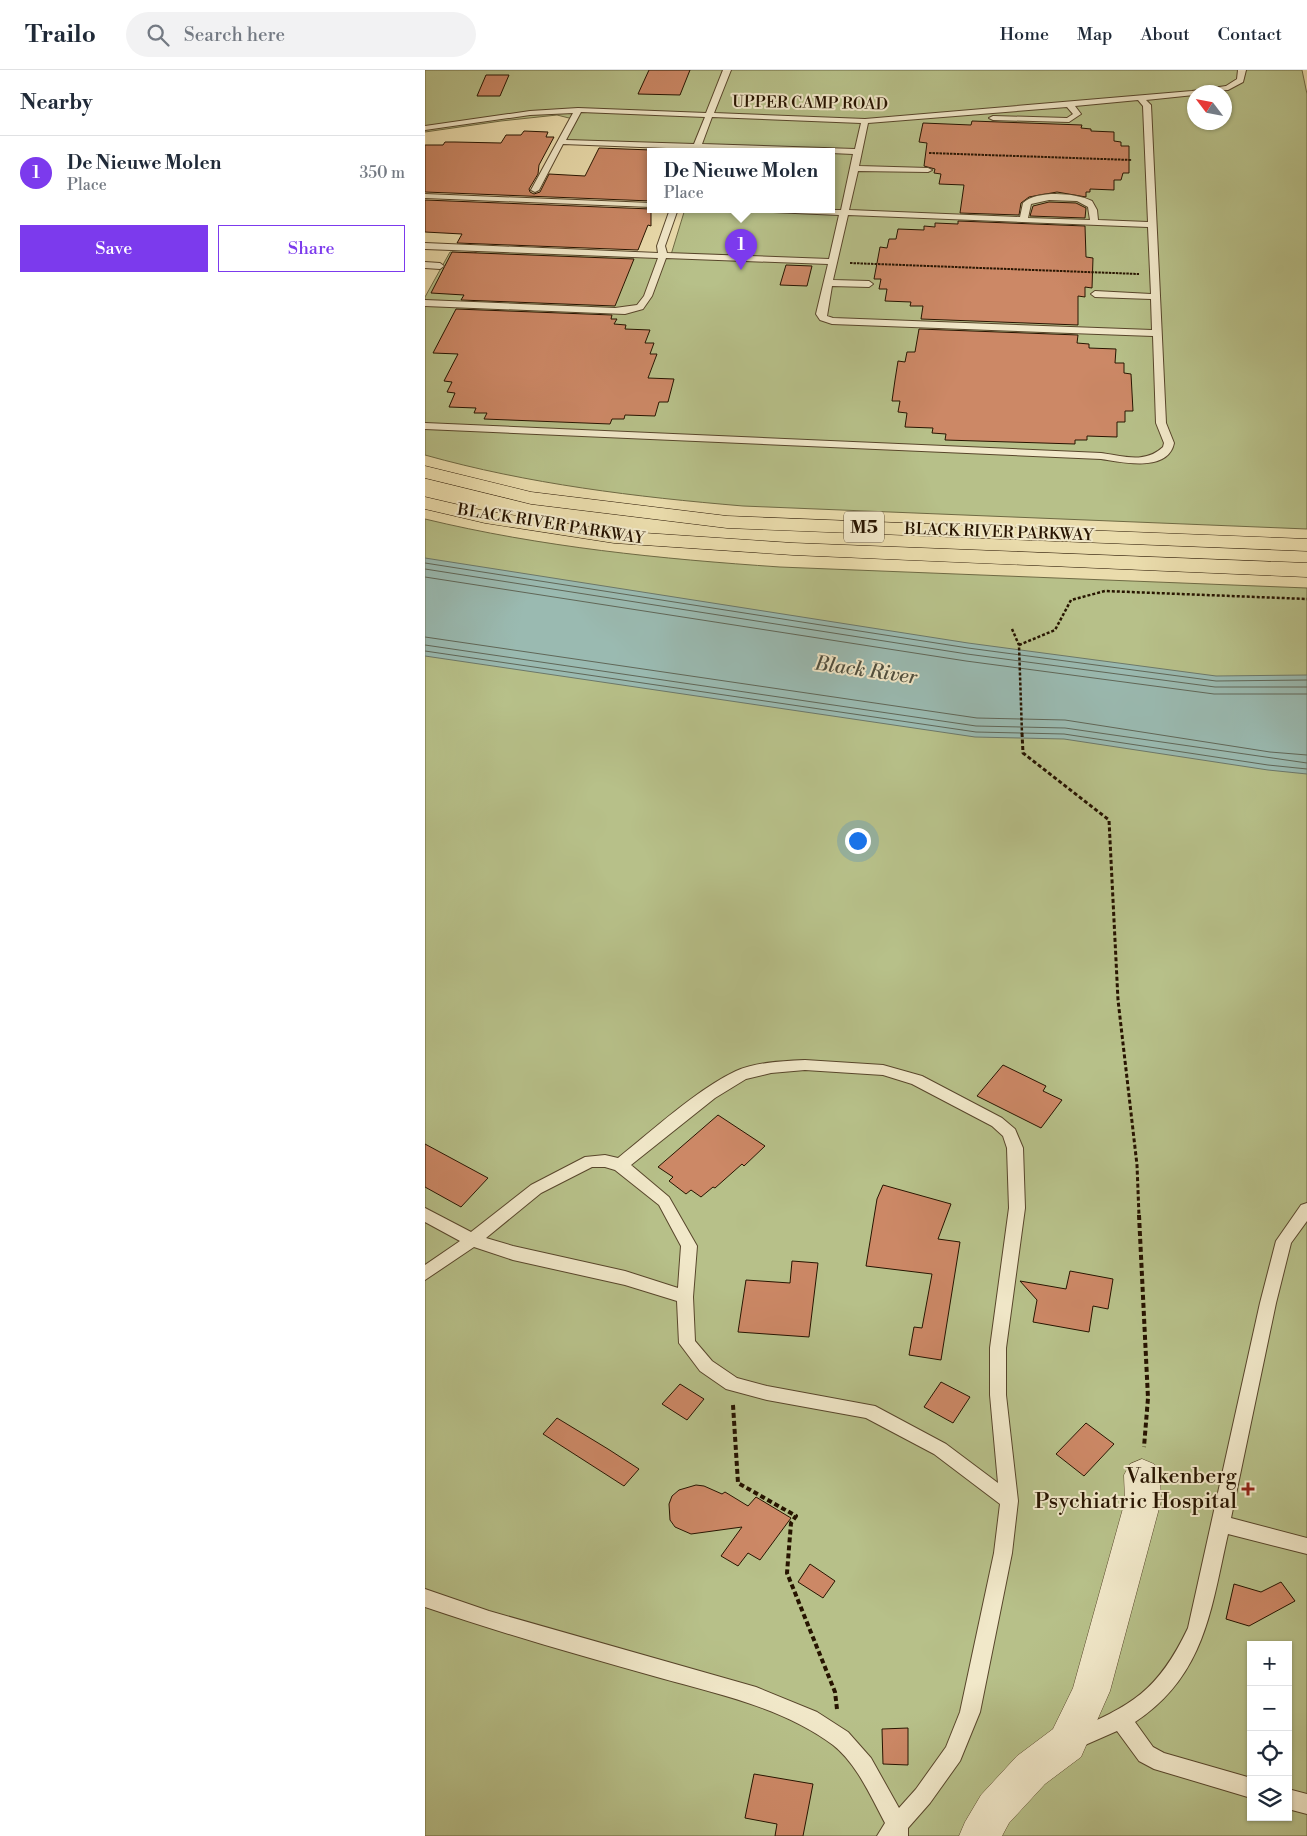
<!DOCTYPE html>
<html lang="en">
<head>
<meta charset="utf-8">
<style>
  :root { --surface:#fff; --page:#f2f2f3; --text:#1f2937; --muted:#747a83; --line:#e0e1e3; --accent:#7c3aed }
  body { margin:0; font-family:"Libre Bodoni",serif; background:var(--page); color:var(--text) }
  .controls { position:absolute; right:15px; bottom:15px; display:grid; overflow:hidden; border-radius:0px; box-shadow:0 1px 4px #0004 }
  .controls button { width:45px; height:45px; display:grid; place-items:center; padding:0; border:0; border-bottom:1px solid var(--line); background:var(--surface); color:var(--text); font:25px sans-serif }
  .compass { position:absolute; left:762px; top:15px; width:45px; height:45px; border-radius:50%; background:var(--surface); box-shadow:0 1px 4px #0004; rotate:302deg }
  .you { position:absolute; left:432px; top:770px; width:18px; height:18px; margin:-12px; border:4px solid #fff; border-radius:50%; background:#1a73e8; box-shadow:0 0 0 8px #1a73e833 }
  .badge { display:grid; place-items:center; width:32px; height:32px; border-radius:50%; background:var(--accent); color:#fff; font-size:16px; font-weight:700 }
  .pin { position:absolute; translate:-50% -41px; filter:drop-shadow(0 1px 2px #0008) }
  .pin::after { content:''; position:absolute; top:26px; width:18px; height:15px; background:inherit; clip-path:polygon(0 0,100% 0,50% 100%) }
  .popup { position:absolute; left:222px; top:78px; width:188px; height:65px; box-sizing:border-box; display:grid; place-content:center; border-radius:0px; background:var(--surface); filter:drop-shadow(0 1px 4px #0005); font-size:16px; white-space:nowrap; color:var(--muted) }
  .popup b { font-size:19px; color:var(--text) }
  .popup::after { content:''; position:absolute; left:50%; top:100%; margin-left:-10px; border:10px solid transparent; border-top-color:var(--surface) }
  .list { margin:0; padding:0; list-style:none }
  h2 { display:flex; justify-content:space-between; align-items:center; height:65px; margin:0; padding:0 20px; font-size:21px }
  h2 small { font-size:16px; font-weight:400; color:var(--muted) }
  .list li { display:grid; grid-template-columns:32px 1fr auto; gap:15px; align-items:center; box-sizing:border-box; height:75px; padding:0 20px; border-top:1px solid var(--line) }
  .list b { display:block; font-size:19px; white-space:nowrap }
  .list p { margin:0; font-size:16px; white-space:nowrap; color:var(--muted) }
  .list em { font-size:16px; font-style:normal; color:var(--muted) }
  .actions { display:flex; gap:10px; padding:15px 20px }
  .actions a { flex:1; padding:11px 0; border:1px solid var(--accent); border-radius:0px; text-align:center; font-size:18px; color:var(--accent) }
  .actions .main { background:var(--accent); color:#fff }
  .icon { flex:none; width:28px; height:28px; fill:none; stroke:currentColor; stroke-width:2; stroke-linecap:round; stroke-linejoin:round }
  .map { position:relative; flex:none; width:882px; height:1766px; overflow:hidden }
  header { display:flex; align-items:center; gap:30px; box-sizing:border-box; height:70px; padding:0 25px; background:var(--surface); border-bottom:1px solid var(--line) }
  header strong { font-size:24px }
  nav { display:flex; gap:28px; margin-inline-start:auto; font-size:18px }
  .search { width:350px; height:45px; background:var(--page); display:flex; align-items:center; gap:12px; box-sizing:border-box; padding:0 18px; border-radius:28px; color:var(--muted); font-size:19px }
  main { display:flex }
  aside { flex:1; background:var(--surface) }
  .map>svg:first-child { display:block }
</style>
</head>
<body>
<header>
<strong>Trailo</strong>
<div class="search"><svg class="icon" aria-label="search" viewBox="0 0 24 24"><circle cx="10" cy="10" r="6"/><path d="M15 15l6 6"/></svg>Search here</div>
<nav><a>Home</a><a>Map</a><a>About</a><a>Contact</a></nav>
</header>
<main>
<aside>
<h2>Nearby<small></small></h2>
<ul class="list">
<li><span class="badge">1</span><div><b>De Nieuwe Molen</b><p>Place</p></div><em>350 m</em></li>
</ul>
<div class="actions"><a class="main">Save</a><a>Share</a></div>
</aside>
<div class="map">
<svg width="882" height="1766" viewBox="0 0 882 1766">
  <rect width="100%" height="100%" fill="#eadcac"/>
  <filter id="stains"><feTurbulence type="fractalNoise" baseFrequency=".004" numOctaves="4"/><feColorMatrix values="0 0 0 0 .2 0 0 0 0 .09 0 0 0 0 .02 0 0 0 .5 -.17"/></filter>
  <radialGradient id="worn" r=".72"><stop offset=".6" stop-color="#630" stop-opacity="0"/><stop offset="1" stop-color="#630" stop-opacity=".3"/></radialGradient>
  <path fill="#b7c089" stroke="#6f6a44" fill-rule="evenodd" d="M0,0h877l5,24v435l-564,-23c-107,-9 -215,-22 -318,-51v-158l25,-45 24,1 7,-3 189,8 15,-49h146v-58h-128l1,-5 -138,-6 11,-20 -20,-5 -56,6 -76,11zM769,22h30v30h-30z
    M0,449c116,28 236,40 355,48l527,21v1248h-882zM826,1575h37v172h-37z"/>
  <path fill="#9abab1" stroke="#6c786a" d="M0,488l543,85 248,33 91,-1v99l-39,-4 -204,-31 -89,-2 -550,-81z"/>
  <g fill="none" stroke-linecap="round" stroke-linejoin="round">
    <path stroke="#606758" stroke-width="1" d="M0,493l543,85 248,33 91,-1
      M0,499l542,85 248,33h92
      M0,507l541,84 248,33h93
      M0,567l552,81 88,2 205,32 37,3
      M0,575l551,81 89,2 242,35
      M0,581l551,81 88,2 204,31 39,4"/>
  </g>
  <path fill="#c86" stroke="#271400" d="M224,0h41l-10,25 -42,-1z
    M61,5h23l-9,21h-23z
    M547,51l110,4 -1,3 10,1v2l23,1v9l7,1v4h8v27h-6l-2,7h-7v10l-24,-1v3h-4v5l-29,-5 -28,5 -8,6 -2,12 -59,-2 4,-28 -25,-1 2,-10 -7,-1 1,-4 -11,-3 3,-23 -8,-1 4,-19 48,2z
    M99,61l24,1 -2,5h8l-15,28 -1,9 -9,15 1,3 4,2 6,-2 9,-18 36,2 14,-28 52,2v51l-226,-9v-47h18l2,-3h10l46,1 5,-8h15z
    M0,130l226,9v17l-3,-1 -10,25 -181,-7 5,-9 -37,-2z
    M624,132l27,1 10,5 -1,10 -55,-2 3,-10z
    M533,151l127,5 1,31 7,1 -1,30 -7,-1v10l-7,-1v29l-157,-6 2,-13h-13l1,-4 -26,-1 2,-12h-8l2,-10h-7l6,-32 7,1 2,-9h7l2,-10 26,1v-4l11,1v-4l23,1z
    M27,182l182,7 -19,47 -154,-6 3,-5 -33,-2z
    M361,195l26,1 -5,20 -27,-1z
    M31,239l156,6 -1,4h6l-3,5 12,1 -1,4 25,1 -5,13h9l-4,11h7l-9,24 26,1 -6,23h-9l-4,14 -30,-1 -1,4h-12l-2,5 -126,-5 3,-6h-13l2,-5 -27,-1 6,-14 -8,-1 5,-10 -8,-1 14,-27 -25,-1z
    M494,259l159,6 -1,8 12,1v4l27,1 -1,14h9v10l7,1 2,37h-8v11h-8v15l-30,-1v4h-12v4l-130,-4 1,-6 -14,-1 1,-5 -28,-1 2,-14 -9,-1 2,-11h-8l3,-21 3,-19 7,1 2,-10h8z
    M578,995l43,21 -3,5 19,9 -21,28 -64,-32z
    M293,1045l47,31 -21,20 -2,-2 -27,24 -2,-1 -12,10 -10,-7 -5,4 -17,-13 4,-4 -15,-10z
    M0,1074l63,34 -27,29 -36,-20z
    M458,1115l68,19 -13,35 22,3 -19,118 -32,-5 5,-28 8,1 10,-54 -66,-8 11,-67z
    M367,1191l26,2 -9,74 -71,-5 8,-52 44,3z
    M645,1201l43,8 -5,30 -15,-3 -4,26 -56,-10 4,-22 -17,-19 46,8z
    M516,1312l29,15 -17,26 -29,-16z
    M255,1314l24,15 -17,21 -25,-16z
    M132,1348l51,31 31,20 -15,17 -81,-52z
    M661,1353l28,21 -30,32 -28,-22z
    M271,1415l8,1 18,8 3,-2 23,14 8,-9 35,21 -31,42 -12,-7 -10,13 -17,-10 21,-29 -51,7 -16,-7 -5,-7 -1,-16 3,-8 7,-6z
    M385,1494l25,17 -12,17 -25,-16z
    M856,1512l14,19 -46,25 -23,-7 8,-35 27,8z
    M483,1658v37l-25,-1 -1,-35z
    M329,1704l59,10 -10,52h-28l2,-12 -32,-6z"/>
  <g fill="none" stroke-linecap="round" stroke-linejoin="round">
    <g stroke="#58462b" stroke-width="2">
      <path id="lane" d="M298,0h8l-17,43 151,6 327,-28 34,-5 11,-7 1,-9h8l-3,12 -15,8 -34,2v3l-48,5 5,5 15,318 8,20c-6,30 -53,19 -73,16l-676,-30v-6l676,30c22,3 44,11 62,-6l1,-4 -8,-20 -3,-87 -321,-12 -12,-4 -4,-6 12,-50 -162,-6 -14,38 -9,13 -18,5 -200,-8v-6l190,8 22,-3 7,-9 14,-38 -233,-9v-6l233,10 -1,-7 13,-37h8l-13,37 2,7 162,6 10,-44 -90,-4 -4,-2 96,1 12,-56 -22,-1v-2l-131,-2 -1,2h-8l1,-2 -129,-5 -24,46 -4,2 -4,-2 42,-77 -43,2 -105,15v-4l105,-15 48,-3 128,5zM713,30l5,6 5,116 -50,-2 -1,-10 -5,-9c-16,-8 -55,-11 -69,2l-3,14 -171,-7 9,-39 70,1 4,-2 -4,-2 -69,-2 9,-43 199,-16 6,7 -6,4 -74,-2 -4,2 4,2 76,2 12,-8 -6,-8zM156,42l124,5 -11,27 -128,-4zM287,47l149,6 -6,26 -153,-5zM624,130l28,1 11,6 2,13 -62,-2 3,-14zM423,145l300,12 3,67 -56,-3 -4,3 4,3 56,2 1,31 -319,-12 -6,-2 5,-30 37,1 4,-3 -4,-3 -36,-1z
        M0,124l226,9v4l-226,-9z
        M0,192l15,1 4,3 -4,3 -15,-1z
        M380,990l78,5 39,11 80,42 13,11 8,19 2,60 -19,140v47l12,106 -6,52 -32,159 -20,49 -30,42 -22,25v8h-31l8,-13c-14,-26 -28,-59 -52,-78 -51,-38 -116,-51 -176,-68 -78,-22 -156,-44 -232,-70v-18l64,22 267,76 61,25 31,20 23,26 28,50 17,-19 30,-42 14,-35 34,-159 6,-49 -66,-50 -68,-36 -99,-18 -41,-11 -26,-18 -21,-28 -2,-42 -52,-16 -112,-25 -39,-13 -49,33v-15l35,-24 -35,-19v-14l46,24 60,-47 54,-28 20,-2 13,3c35,-28 78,-68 118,-87 21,-9 47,-10 69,-11zM380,1000l78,5 29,9 80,42 11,10 4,12 2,60 -19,140v47l8,88 -52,-39 -71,-38 -108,-20 -30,-8 -25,-17 -17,-20 -2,-44 4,-51 -28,-49 -38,-32 84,-67 31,-19 25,-6zM167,1097h13l10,3 44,35 22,41 -3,42 -53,-17 -112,-25 -27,-8 55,-45z
        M882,1133v18l-16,22 -15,60 -45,215 76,20v16l-79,-20c-17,75 -23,142 -93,188l18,25 11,6 87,25v20l-97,-29 -15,-8 -22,-30 -41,18 -7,-3 -3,-7 3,-7c63,-26 89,-41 119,-104l72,-325 16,-62 25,-36z
        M863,1719l19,5v20l-19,-5z"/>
    </g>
    <g stroke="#58462b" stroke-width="1">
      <path id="street" d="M717,1389l12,5 6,11 1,26 -51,190 -29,66 -36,27 -36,39 -7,13h-43l6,-14 16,-27 36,-39 36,-27 20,-41 52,-187 -1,-26 6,-11z"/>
    </g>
    <g stroke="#271400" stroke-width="1">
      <path id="highway" d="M0,396l106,26 196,24 580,23v12l-580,-23 -196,-24 -106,-26z
        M0,427l60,14 129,20 179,12 514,20v14l-514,-22 -179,-12 -129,-20 -60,-14z"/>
    </g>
    <path stroke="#271400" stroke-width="2" stroke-dasharray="2.5 1" stroke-linecap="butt" d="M504,83l203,7
      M425,193l289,11"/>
    <path stroke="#271400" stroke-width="2.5" stroke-dasharray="3 2" stroke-linecap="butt" d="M587,559l7,16 3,89
      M594,575l36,-15 16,-30 34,-9 202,8"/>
    <path stroke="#271400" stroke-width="3" stroke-dasharray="4 2.5" stroke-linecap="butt" d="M597,663l1,20 86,67 9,180 19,165 2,51"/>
    <path stroke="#271400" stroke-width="4" stroke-dasharray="5 3" stroke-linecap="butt" d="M714,1145l9,183 -4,49
      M308,1335l5,78 58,33 -5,7 -4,50 48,119 2,17"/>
    <use href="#lane" fill="#f1e8c9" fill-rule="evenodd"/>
    <use href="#street" fill="#f1e8c9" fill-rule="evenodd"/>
    <use href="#highway" fill="#eadcac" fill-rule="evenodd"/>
  </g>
  <path fill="#8f2418" stroke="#f1e8c9" stroke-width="2" d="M820.5 1411.5h5v5h5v5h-5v5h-5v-5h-5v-5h5z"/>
  <g text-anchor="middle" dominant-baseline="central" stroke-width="4" stroke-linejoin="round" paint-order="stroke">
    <g font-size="16" fill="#271400" stroke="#f1e8c9">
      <text transform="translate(385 33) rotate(1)">UPPER CAMP ROAD</text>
      <text transform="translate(126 454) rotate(9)">BLACK RIVER PARKWAY</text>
      <text transform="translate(574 462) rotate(2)">BLACK RIVER PARKWAY</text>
    </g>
    <rect fill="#f1e8c9" stroke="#64543c" stroke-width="1" x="419" y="441.5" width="40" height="31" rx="4"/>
    <g font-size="18" font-weight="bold" fill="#271400">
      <text x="439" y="457">M5</text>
    </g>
    <g font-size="20" font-style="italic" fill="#4f4e3e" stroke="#f1e8c9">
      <text transform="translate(441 601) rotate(8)">Black River</text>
    </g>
    <g font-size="22" fill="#271400" stroke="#f1e8c9" text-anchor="end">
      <text x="812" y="1406">Valkenberg<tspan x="812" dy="25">Psychiatric Hospital</tspan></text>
    </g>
  </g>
  <rect width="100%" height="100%" filter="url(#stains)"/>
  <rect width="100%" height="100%" fill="url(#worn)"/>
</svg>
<div class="controls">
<button>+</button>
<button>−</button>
<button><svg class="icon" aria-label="locate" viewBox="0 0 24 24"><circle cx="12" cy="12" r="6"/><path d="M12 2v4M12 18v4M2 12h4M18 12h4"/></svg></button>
<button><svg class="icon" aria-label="layers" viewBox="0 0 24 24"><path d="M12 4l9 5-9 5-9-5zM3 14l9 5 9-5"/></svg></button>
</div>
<svg class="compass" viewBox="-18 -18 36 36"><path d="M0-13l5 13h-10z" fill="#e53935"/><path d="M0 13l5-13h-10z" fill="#747a83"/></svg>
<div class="you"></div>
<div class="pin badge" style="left:316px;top:200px">1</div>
<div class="popup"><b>De Nieuwe Molen</b>Place</div>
</div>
</main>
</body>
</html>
